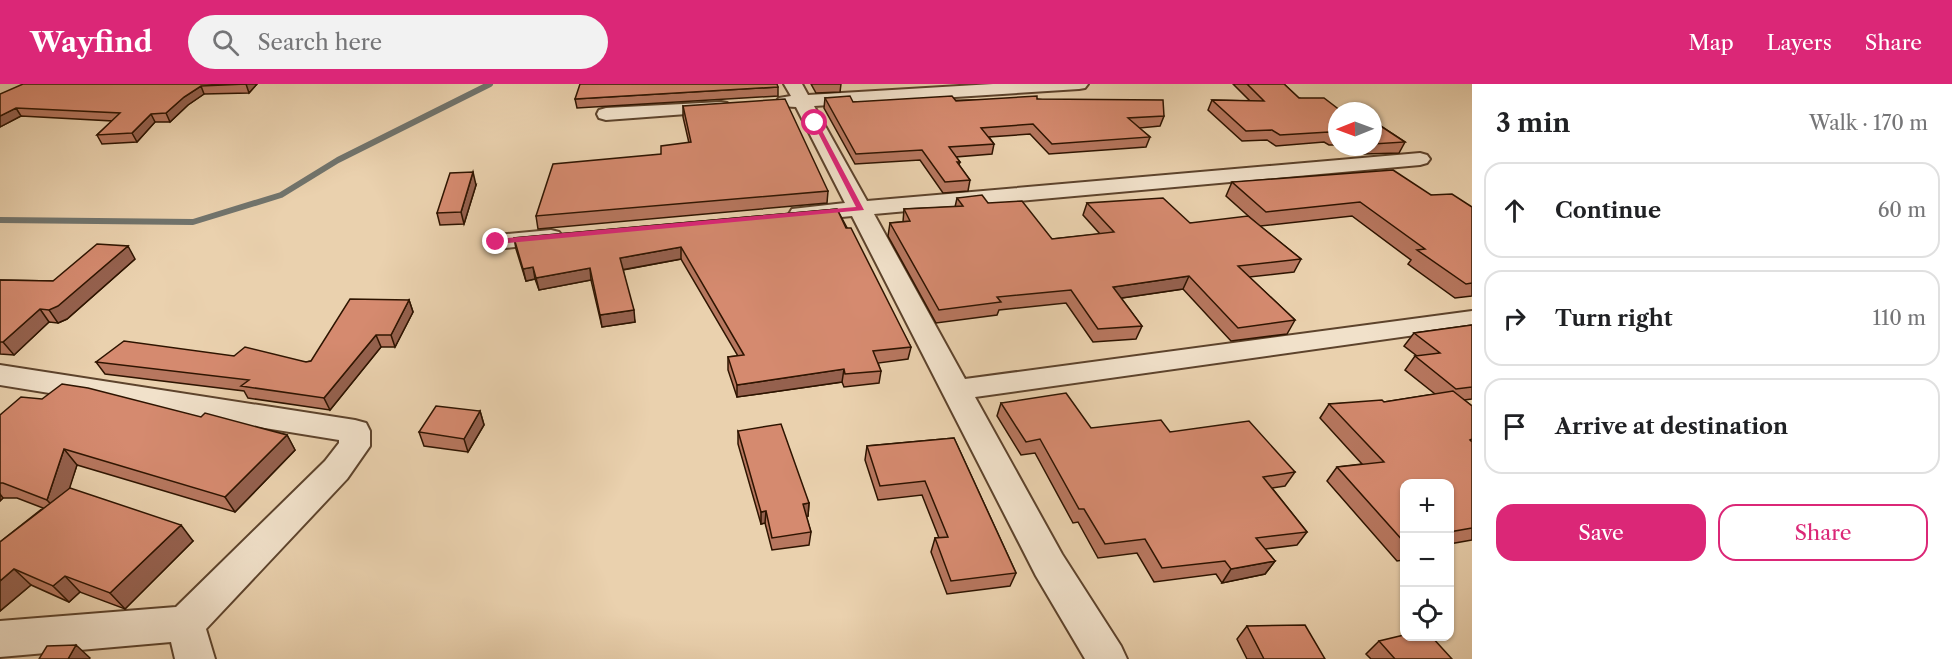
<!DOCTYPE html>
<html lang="en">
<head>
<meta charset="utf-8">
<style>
  :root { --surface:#fff; --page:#f2f2f2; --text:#202124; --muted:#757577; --line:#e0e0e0; --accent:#db2777 }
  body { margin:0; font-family:"Libre Caslon Text",serif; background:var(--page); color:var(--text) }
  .controls { position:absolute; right:18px; bottom:18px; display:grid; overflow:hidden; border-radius:12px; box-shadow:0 2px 4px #0004 }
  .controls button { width:54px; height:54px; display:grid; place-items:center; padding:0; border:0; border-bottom:2px solid var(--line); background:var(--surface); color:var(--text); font:30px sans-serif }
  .compass { position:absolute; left:1328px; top:18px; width:54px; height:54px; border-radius:50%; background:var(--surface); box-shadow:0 2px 4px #0004; rotate:269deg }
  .stop { position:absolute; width:18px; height:18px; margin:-14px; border:4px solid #db2777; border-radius:50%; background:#fff }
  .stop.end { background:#db2777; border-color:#fff; box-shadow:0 2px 6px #0008 }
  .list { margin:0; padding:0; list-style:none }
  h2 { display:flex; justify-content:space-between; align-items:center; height:78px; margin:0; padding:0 24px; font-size:26px }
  h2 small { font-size:20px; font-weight:400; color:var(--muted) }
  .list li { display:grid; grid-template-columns:39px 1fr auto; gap:18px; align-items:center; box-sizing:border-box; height:96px; margin:0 12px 12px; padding:0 12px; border:2px solid var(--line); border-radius:18px }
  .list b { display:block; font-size:22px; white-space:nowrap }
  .list em { font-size:20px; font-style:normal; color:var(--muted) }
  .actions { display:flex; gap:12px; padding:18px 24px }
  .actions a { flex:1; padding:14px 0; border:2px solid var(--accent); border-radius:18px; text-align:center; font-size:21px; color:var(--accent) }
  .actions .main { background:var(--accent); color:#fff }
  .icon { flex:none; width:33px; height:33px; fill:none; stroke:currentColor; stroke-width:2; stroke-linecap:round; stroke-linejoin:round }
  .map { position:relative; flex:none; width:1472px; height:575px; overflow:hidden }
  header { display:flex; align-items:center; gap:36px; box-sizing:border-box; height:84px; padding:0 30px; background:var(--accent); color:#fff }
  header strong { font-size:28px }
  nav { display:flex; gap:33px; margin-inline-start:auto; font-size:21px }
  .search { width:420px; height:54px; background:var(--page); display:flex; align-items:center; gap:15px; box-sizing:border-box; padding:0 21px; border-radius:33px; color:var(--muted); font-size:22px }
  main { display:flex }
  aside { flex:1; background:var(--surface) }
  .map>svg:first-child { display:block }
</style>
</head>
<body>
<header>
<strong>Wayfind</strong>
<div class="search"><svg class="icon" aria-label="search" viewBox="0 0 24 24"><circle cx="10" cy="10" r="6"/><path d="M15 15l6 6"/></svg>Search here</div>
<nav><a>Map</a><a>Layers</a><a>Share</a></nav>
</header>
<main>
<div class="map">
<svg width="1472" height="575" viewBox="0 0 1472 575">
  <rect width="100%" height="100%" fill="#ead1ae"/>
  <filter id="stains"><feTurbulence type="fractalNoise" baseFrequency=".00333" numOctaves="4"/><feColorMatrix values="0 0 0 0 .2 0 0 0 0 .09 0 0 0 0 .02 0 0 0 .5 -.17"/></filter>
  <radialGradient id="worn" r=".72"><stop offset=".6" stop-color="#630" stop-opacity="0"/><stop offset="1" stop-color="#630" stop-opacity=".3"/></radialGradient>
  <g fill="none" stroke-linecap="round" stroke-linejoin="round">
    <path stroke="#71746d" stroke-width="6" d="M0,136l193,2 88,-27 57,-35 152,-76"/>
    <g stroke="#5d432c" stroke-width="4">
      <path id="street" d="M784,0h18l6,11 185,-11h95l-3,4 -6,1 -265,17 53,95 553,-48 7,2 3,4 -3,4 -7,2 -546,49 91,165 507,-68v16l-497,70 87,157 59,92 6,13h-42l-49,-83 -184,-360 -52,5 -8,-2 -3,-5 3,-5 53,-6 -49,-96 -17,-1 -3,-4 3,-4 12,-2z
        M721,18l6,1 3,4 -3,4 -121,9 -7,-2 -2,-4 2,-4 7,-2z
        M551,146l8,2 4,5 -4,5 -63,7 -8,-2 -4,-5 4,-5 8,-2z
        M0,281l355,55 11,3 4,8v15l-23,33 -141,150 9,30h-40l-4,-17 -171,15v-36l176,-14 149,-146 14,-18v-3l-339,-55z"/>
    </g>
    <use href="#street" fill="#f1e1ca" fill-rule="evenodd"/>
  </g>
  <path fill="#b7775f" stroke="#2e1400" stroke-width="1.5" d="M23,0h234l-8,9 -45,1 -16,11 -18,17h-15l-18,20 -35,2 -5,-9 15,-14 -91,-5 -21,11z
    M811,0h30l-1,8 -24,1z
    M1233,0h51l15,14 38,13v34h-8l-5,-3 -48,4 -9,-6 -25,1 -34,-31 4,-10 38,1z
    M778,3v9l-201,12 -2,-9z
    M825,14l28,4 184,-3 127,17 -4,10 -21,2 11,9 -4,10 -97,7 -19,-20 -41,3 5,7 -2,10 -36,3 4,5 -1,3 11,15 -2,11 -25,2 -23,-33 -65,4 -31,-56z
    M683,22l145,85 -1,12 -289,26 -2,-13 125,-62 28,-11 -6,-26z
    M1373,37l32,21 -6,11 -35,1 -10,-7h19z
    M1232,98l199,13 41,12v89l-17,2 -47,-34 3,-4 -59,-44 -92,10 41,33 -7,13 -45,5 46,43 -8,14 -56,7 -48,-52 -62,9 21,28 -6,13 -43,3 -27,-39 -67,7 -2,5 -61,8 -48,-87 2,-13 13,-1 1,-13 51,-2 2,-9 31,5 64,36 48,-5 -17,-19 4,-12 103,20 65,-1 -29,-26z
    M476,101l-12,39 -24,1 -3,-12z
    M837,125l74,138 -3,12 -30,4 3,8 -2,12 -35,4 -2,-5 -105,15 -9,-27v-13l10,-1 -57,-97 -58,11 12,52 -33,5 -11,-47 -52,10 -4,-11 -9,2 -10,-32 -2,-11z
    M135,175l-68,60 -9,4 -9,-1 -35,33 -14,-1v-74l53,1z
    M409,216l4,12 -18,35h-14l-51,63 -82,-12 -4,-7 -139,-17 -9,-12 138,-6 72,6 5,-1z
    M1472,241v74l-8,1 8,6v134l-23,4v-61h-45v79l-1,-2 -6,1 -70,-80 10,-14 25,-3 -42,-46 9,-14 55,-2 51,-8 -30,-24 10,-14h2l-13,-10 10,-13z
    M1001,319l90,25 79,4 125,40 -10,14 -13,2 35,44 -10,13 -32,4 10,12 -10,13 -43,9 -6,-9 -62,8 -17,-29 -39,5 -20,-36 -5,1 -38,-70 -14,2 -24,-39z
    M480,327l4,14 -16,27 -44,-6 -5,-14z
    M0,331l201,2 86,18 8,15 -60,62 -158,-47 -8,23 124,53 -68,68 -45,-17 -11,10 -38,-17 -31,26v-69l43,-34 -26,-10h-14l-3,3z
    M738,347l71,72 -1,13h-2l5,16 -2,13 -37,5 -7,-27 -4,1 -23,-80z
    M954,354l62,135 -6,13 -63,8 -16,-42 4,-14h4l-17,-43 -44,5 -13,-40 2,-14z
    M1247,542l78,33h-78l-10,-20z
    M1379,557l73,18h-81l-5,-5z"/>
  <path fill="#95614e" stroke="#2e1400" stroke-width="1.5" d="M246,0h11l-8,9z
    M201,2l3,8 -16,11 -18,17 -4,-9 18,-16z
    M16,24l5,8 -21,11v-11z
    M151,30l4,8 -18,20 -5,-9z
    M473,88l3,13 -12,39 -3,-12z
    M128,162l7,13 -68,60 -9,4 -9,-13z
    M681,163v12l-60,11 -1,-12z
    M533,183l2,12 -9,2 -3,-12z
    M590,184l1,12 -52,10 -3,-12z
    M1189,192l-6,13 -75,11 5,-13z
    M409,216l4,12 -18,35 -4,-12z
    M40,225l9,13 -35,33 -11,-13z
    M634,226l1,12 -33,5 -2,-12z
    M376,251l5,12 -51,63 -6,-12z
    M844,285l-2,13 -105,15v-12z
    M480,327l4,14 -16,27 -4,-13z
    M287,351l8,15 -60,62 -10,-15z
    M64,365l13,16 -16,50 -14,-15z
    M0,410l3,4 -3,3z
    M809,419l-1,13 -6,1 1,-13z
    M766,427l-1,12 -4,1v-12z
    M181,441l12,16 -68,68 -15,-16z
    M1275,477l-10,13 -43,9 9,-14z
    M14,485l17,16 -31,26v-30z
    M65,492l15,16 -11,10 -16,-16z
    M76,561l14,13 -1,1h-21z"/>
  <path fill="#d58a6f" stroke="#2e1400" stroke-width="1.5" d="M23,0h223l-45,2 -17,11 -18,16 -15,1 -19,19 -35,2 23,-22 -104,-5 -16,8v-22z
    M580,0h197l1,3 -203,12z
    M1247,0h37l15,14h25l17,13h-4v24h-3l-5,-3 -49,3 -8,-5 -26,1 -34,-31 52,1z
    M850,12l3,6 99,-6 4,5 81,-5v3l126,1 1,16 -36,2 22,19 -98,7 -19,-20 -52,4 13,16 -45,3 11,15h-3l13,18 -25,2 -23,-32 -66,4 -31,-56z
    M785,15l43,92 -292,25 17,-52 108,-10v-8l30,-4 -8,-36z
    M1373,37l32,21 -32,2z
    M1393,86l38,25 21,-1 20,13v76l-6,1 -49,-34 8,-1 -65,-47 -94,10 -34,-30z
    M473,88l-12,40 -24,1 13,-40z
    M982,111l6,8 34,-2 30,38 62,-7 -27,-29 76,-5 27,25 58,-7 53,43 -63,7 57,54 -57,8 -49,-52 -76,11 29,39 -44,3 -27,-39 -74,7 4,5 -62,8 -49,-87 20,-2 -6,-12 59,-3 -6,-8z
    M837,125l9,19h5l60,119 -38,4 8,20 -36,3 -1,-5 -107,16 -9,-28 16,-2 -63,-108 -61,11 14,52 -34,5 -10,-47 -54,10 -3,-11 -10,2 -9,-31z
    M97,160l31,2 -70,60 -9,4 -9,-1 -37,33h-3v-62l53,1z
    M350,215l59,1 -18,35h-15l-52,63 -83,-12 8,-6 -153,-18 28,-21 110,15 11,-9 61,15 5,-1z
    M1472,241v62l-16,2 -41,-33 25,-3 -26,-20z
    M62,300l26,4 113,29 4,-4 82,22 -62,62 -161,-48 -17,51 -44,-17h-3v-68l21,-18 21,2z
    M1453,307l19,15v33l-2,1 2,2v86l-23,4v-49h-45v59l-67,-75 47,-5 -55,-58 53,-4 2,2z
    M1066,309l25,35 70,-8 9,12 79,-11 46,51 -32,5 44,55 -51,6 19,23 -44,8 -6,-8 -63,7 -17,-29 -40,5 -21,-35h-5l-39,-70 -14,3 -25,-39z
    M436,322l44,5 -16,28 -45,-7z
    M781,340l28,79 -6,1 8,28 -39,6 -6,-27 -5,1 -23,-81z
    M954,354l62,135 -65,8 -16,-43 13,-1 -23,-56 -45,5 -13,-40z
    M70,404l111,37 -71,68 -45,-17 -12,10 -39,-17 -14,12v-39z
    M1305,541l20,34h-61l-17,-33z
    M1404,551v1h27l21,23h-57l-16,-18z
    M76,561l-8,14h-29l8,-13z"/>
  <path fill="#db2777" d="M812,37l6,2 46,87 -368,34 -4,-2 4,-3 360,-32z"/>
  <rect width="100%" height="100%" filter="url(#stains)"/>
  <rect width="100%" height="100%" fill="url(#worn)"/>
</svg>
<div class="controls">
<button>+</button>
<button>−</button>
<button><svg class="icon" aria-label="locate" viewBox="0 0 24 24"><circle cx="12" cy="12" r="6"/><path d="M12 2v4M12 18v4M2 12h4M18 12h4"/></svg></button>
</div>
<svg class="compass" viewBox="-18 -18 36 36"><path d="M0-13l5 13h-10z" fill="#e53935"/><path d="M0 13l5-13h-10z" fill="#757577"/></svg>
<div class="stop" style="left:815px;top:39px"></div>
<div class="stop end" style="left:496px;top:158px"></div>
</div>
<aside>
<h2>3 min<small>Walk · 170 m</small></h2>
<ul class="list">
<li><svg class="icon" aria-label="ahead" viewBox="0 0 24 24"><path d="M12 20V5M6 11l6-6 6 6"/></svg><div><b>Continue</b></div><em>60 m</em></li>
<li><svg class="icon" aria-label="right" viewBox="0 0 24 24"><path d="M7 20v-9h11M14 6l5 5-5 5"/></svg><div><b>Turn right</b></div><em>110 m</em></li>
<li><svg class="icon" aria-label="arrive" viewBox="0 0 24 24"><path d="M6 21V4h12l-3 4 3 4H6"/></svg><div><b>Arrive at destination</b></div></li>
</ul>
<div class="actions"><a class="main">Save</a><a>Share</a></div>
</aside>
</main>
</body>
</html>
